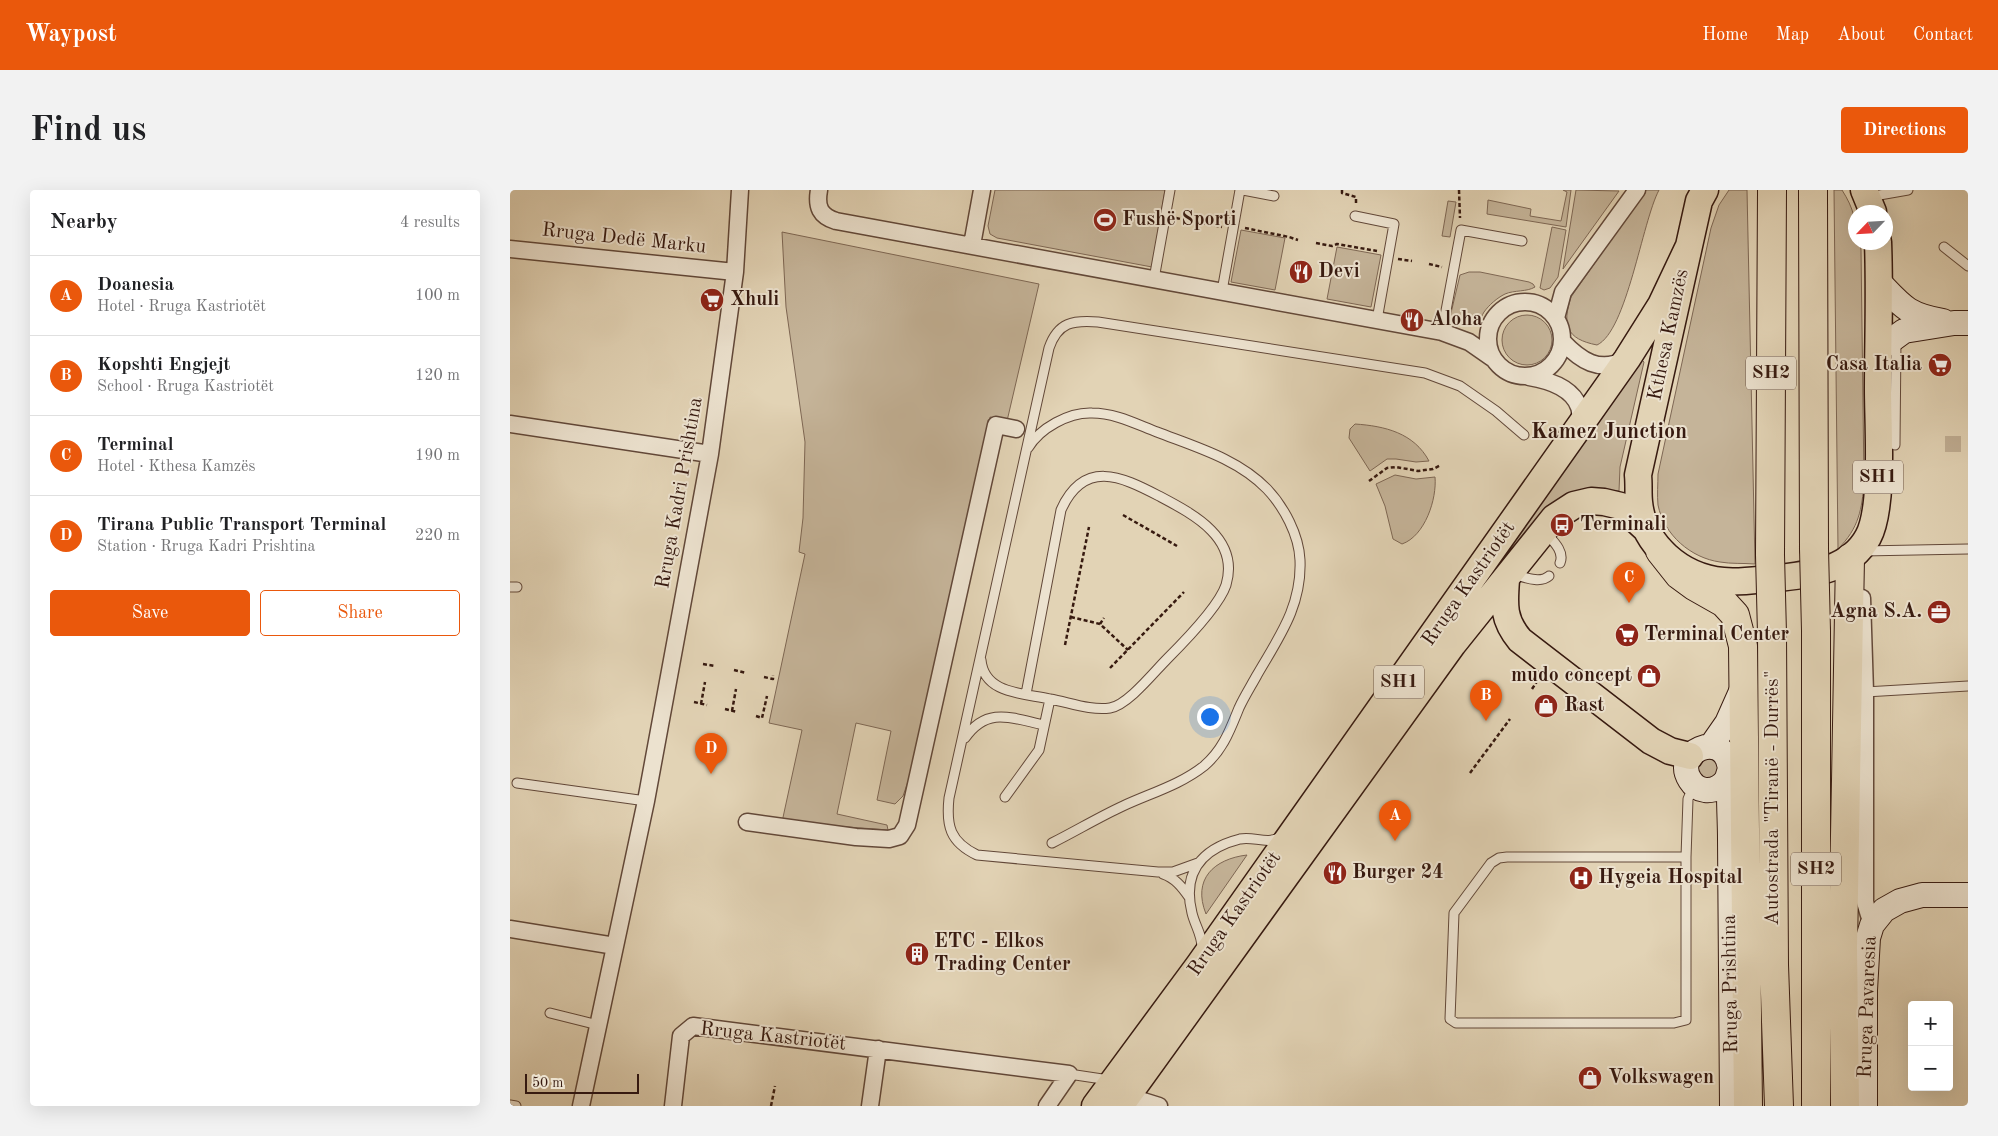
<!DOCTYPE html>
<html lang="en">
<head>
<meta charset="utf-8">
<style>
  :root { --surface:#fff; --page:#f2f2f2; --text:#202124; --muted:#757577; --line:#e0e0e0; --accent:#ea580c }
  body { margin:0; font-family:"Old Standard TT",serif; background:var(--page); color:var(--text) }
  .controls { position:absolute; right:15px; bottom:15px; display:grid; overflow:hidden; border-radius:5px; box-shadow:0 5px 20px #0002 }
  .controls button { width:45px; height:45px; display:grid; place-items:center; padding:0; border:0; border-bottom:1px solid var(--line); background:var(--surface); color:var(--text); font:25px sans-serif }
  .compass { position:absolute; left:1338px; top:15px; width:45px; height:45px; border-radius:50%; background:var(--surface); box-shadow:0 5px 20px #0002; rotate:245deg }
  .scale { position:absolute; left:15px; bottom:12px; width:114px; box-sizing:border-box; padding-left:5px; border:2px solid #371a10; border-top:0; font-size:14px; line-height:18px; white-space:nowrap; color:#371a10; -webkit-text-stroke:4px #ece2cf; paint-order:stroke }
  .you { position:absolute; left:699px; top:526px; width:18px; height:18px; margin:-12px; border:4px solid #fff; border-radius:50%; background:#1a73e8; box-shadow:0 0 0 8px #1a73e833 }
  .badge { display:grid; place-items:center; width:32px; height:32px; border-radius:50%; background:var(--accent); color:#fff; font-size:16px; font-weight:700 }
  .pin { position:absolute; translate:-50% -41px; filter:drop-shadow(0 1px 2px #0008) }
  .pin::after { content:''; position:absolute; top:26px; width:18px; height:15px; background:inherit; clip-path:polygon(0 0,100% 0,50% 100%) }
  .list { margin:0; padding:0; list-style:none }
  h2 { display:flex; justify-content:space-between; align-items:center; height:65px; margin:0; padding:0 20px; font-size:21px }
  h2 small { font-size:16px; font-weight:400; color:var(--muted) }
  .list li { display:grid; grid-template-columns:32px 1fr auto; gap:15px; align-items:center; box-sizing:border-box; height:80px; padding:0 20px; border-top:1px solid var(--line) }
  .list b { display:block; font-size:19px; white-space:nowrap }
  .list p { margin:0; font-size:16px; white-space:nowrap; color:var(--muted) }
  .list em { font-size:16px; font-style:normal; color:var(--muted) }
  .actions { display:flex; gap:10px; padding:15px 20px }
  .actions a { flex:1; padding:11px 0; border:1px solid var(--accent); border-radius:5px; text-align:center; font-size:18px; color:var(--accent) }
  .actions .main { background:var(--accent); color:#fff }
  .map { position:relative; flex:none; width:1458px; height:916px; overflow:hidden; border-radius:5px }
  header { display:flex; align-items:center; gap:30px; box-sizing:border-box; height:70px; padding:0 25px; background:var(--accent); color:#fff }
  header strong { font-size:24px }
  nav { display:flex; gap:28px; margin-inline-start:auto; font-size:18px }
  .intro { display:flex; align-items:center; justify-content:space-between; box-sizing:border-box; height:120px; padding:0 30px }
  h1 { margin:0; font-size:35px }
  .button { padding:12px 22px; border-radius:5px; background:var(--accent); color:#fff; font-size:18px; font-weight:700 }
  main { display:flex; gap:30px; padding:0 30px }
  aside { flex:1; background:var(--surface); border-radius:5px; box-shadow:0 5px 20px #0002 }
  .map>svg:first-child { display:block }
</style>
</head>
<body>
<header>
<strong>Waypost</strong>
<nav><a>Home</a><a>Map</a><a>About</a><a>Contact</a></nav>
</header>
<div class="intro"><h1>Find us</h1><a class="button">Directions</a></div>
<main>
<aside>
<h2>Nearby<small>4 results</small></h2>
<ul class="list">
<li><span class="badge">A</span><div><b>Doanesia</b><p>Hotel · Rruga Kastriotët</p></div><em>100 m</em></li>
<li><span class="badge">B</span><div><b>Kopshti Engjejt</b><p>School · Rruga Kastriotët</p></div><em>120 m</em></li>
<li><span class="badge">C</span><div><b>Terminal</b><p>Hotel · Kthesa Kamzës</p></div><em>190 m</em></li>
<li><span class="badge">D</span><div><b>Tirana Public Transport Terminal</b><p>Station · Rruga Kadri Prishtina</p></div><em>220 m</em></li>
</ul>
<div class="actions"><a class="main">Save</a><a>Share</a></div>
</aside>
<div class="map">
<svg width="1458" height="916" viewBox="0 0 1458 916">
  <rect width="100%" height="100%" fill="#e2d3b5"/>
  <filter id="stains"><feTurbulence type="fractalNoise" baseFrequency=".004" numOctaves="4"/><feColorMatrix values="0 0 0 0 .2 0 0 0 0 .09 0 0 0 0 .02 0 0 0 .5 -.17"/></filter>
  <radialGradient id="worn" r=".72"><stop offset=".6" stop-color="#630" stop-opacity="0"/><stop offset="1" stop-color="#630" stop-opacity=".3"/></radialGradient>
  <path fill="#c5b499" stroke="#7e6754" d="M485,0h170l-13,77 -155,-29 -7,-4 -2,-8z
    M1053,0h8l-5,37 -79,-13 1,-14 43,9 -1,7 31,5 6,-29z
    M1066,0l43,1 -56,78z
    M1136,0h13c-17,32 -32,141 -62,155 -31,-6 -35,-20 -26,-48z
    M1219,0h18l8,374c-12,-1 -24,0 -35,-2 -29,-4 -56,-27 -62,-57 -1,-10 0,-21 0,-31l53,-246 8,-23z
    M1324,0h8c12,19 14,30 14,52l4,1 1,7 3,232c-2,27 -5,46 -26,67z
    M938,11l8,1 -6,35 -8,-1z
    M1042,37l14,3 -8,47 -8,11 -6,2 -4,-2z
    M731,40l44,8 -10,52 -44,-8z
    M272,42l257,52 -32,137 -17,-4 -79,356 -8,23 -8,8 -18,-4 14,-69 -35,-8 -19,91 50,11 1,5 -106,-8 20,-92 -33,-7 36,-169 -6,-2 4,-34 2,-76 -19,-135z
    M827,57l44,8 -10,52 -44,-8z
    M959,82h11l49,10 4,2 2,3c-8,5 -21,3 -30,7 -8,4 -16,11 -21,18 -2,3 -3,7 -6,10 -9,6 -29,5 -27,-9l9,-38z
    M992 150a25 25 0 1 1 50 0a25 25 0 1 1-50 0Z
    M1132,170l2,2 -24,105 -1,24c-35,-2 -47,-4 -76,19l-228,300z
    M845,234c30,2 59,9 74,37l-13,1 -20,-3h-9l-17,12 -21,-33 1,-9z
    M885,285l21,4 19,-2c2,22 -10,59 -33,67l-9,-5 -8,-33 -9,-22z
    M1188 579a10 10 0 1 1 20 0a10 10 0 1 1-20 0Z
    M737,665l-41,59c-14,-35 8,-55 41,-59z"/>
  <g fill="none" stroke-linecap="round" stroke-linejoin="round">
    <path stroke="#c0ae94" stroke-width="16" stroke-dasharray="16 8" stroke-linecap="butt" d="M1435,254h23"/>
    <g stroke="#624839" stroke-width="11">
      <path id="lane" d="M733,0l31,6
        M1358,7l40,-7
        M845,26l39,8 -17,96
        M1434,57l24,19
        M644,89l16,-89
        M712,101l18,-101
        M932,142l19,-102 61,11
        M1385,255l1,-105
        M518,258c12,-20 41,-36 64,-35 23,0 44,11 65,19 39,15 81,27 110,57 17,18 32,46 33,71 2,46 -21,77 -43,115 -6,11 -13,22 -18,33 -9,22 -16,42 -35,58 -24,19 -53,27 -81,40 -24,11 -47,25 -71,37
        M1035,342c7,8 20,19 15,31
        M1353,361l105,-2
        M1003,384c11,3 27,10 36,2
        M0,397h7
        M471,470c3,34 42,33 69,39
        M1355,502l103,-6
        M455,548c22,-32 47,-20 79,-13
        M7,593l129,18
        M495,607l34,-47 11,-51c18,3 41,12 60,9 18,-3 44,-36 57,-49 17,-17 52,-53 59,-74 14,-47 -33,-71 -67,-89 -38,-20 -75,-37 -98,14l-35,184
        M1176,667h-179l-8,1 -8,5 -37,50 -4,106 6,4h218l12,-3v-163l2,-58 5,-12
        M688,673l-25,9h-15l-181,-17c-27,-13 -31,-29 -28,-57l100,-450c9,-26 24,-28 49,-26l327,51 35,13 36,25 28,24
        M653,684c12,4 19,13 26,23
        M692,760c1,-14 -7,-24 -10,-37 -10,-40 9,-64 48,-74 14,-3 27,6 41,-2
        M40,823l48,12
        M559,884l40,6
        M0,915l6,1"/>
    </g>
    <g stroke="#624839" stroke-width="19">
      <path id="street" d="M309,0c-3,17 1,26 17,31l606,111 27,10 23,16
        M462,55l10,-55
        M0,59l225,23
        M978 149a37 37 0 1 1 74 0a37 37 0 1 1-74 0Z
        M1046,128l7,-26 74,-102
        M1052,151c19,20 37,32 63,19
        M1019,187c18,3 43,10 50,30 2,5 1,15 1,20
        M0,234l200,30
        M1352,408l3,94v210l7,23
        M237,632l109,15 33,2 11,-3 7,-11 89,-400 20,4
        M0,739l105,17
        M617,906l32,10
        M71,916l65,-305 64,-347 25,-182 5,-82
        M163,916l8,-70 12,-10 376,48 -22,32
        M360,916l8,-57"/>
    </g>
    <g stroke="#371a10" stroke-width="26">
      <path id="secondary" d="M1368,91c24,25 29,34 65,40
        M1368,160l26,-19 50,-8h14
        M1201,556l16,-23 16,-36
        M1217,589c-5,7 -12,12 -22,11 -7,-1 -12,-5 -15,-10 -18,-28 32,-50 39,-16 2,6 -1,9 -2,15 0,4 1,10 2,15 0,15 1,30 1,45 1,89 1,178 2,267
        M1355,916v-116l3,-52 4,-13 12,-15 16,-9 22,-6h46"/>
    </g>
    <g stroke="#371a10" stroke-width="29">
      <path id="primary" d="M1195,0l-6,11 -61,274c1,9 0,18 1,27 4,43 42,75 84,79 19,2 38,-2 56,-3 34,-4 71,-8 89,-41 16,-29 10,-112 10,-147 0,-49 2,-98 0,-148
        M1354,0l9,22
        M996,390c-2,25 -3,40 14,60l131,101 19,10 20,5
        M585,916l104,-141 428,-606 34,-54 27,-57
        M610,916l333,-462 101,-126 20,-13 17,-4 13,1 17,4 26,24"/>
    </g>
    <g stroke="#371a10" stroke-width="30">
      <path id="highway" d="M1303,0l1,359
        M1150,361l19,24 15,11 30,17 11,12 8,31 5,460
        M1260,365l2,-365
        M1262,444l2,331 5,141
        M1306,916v-475
        M1335,916l-2,-159 7,-389"/>
    </g>
    <path stroke="#371a10" stroke-width="2.5" stroke-dasharray="4 2.5" stroke-linecap="butt" d="M832,0v3l14,4v8
      M949,0l1,28
      M666,28l9,2
      M692,33l20,4
      M735,38l44,9 9,3
      M806,53l16,3 5,-2 40,7
      M888,69l14,2
      M919,74l13,3
      M859,291l18,-13 9,-1 22,4 15,-2 8,-4
      M613,325l54,31
      M561,427l29,7 28,26
      M590,434l4,-6
      M555,455l24,-118
      M193,474l12,2
      M600,478l74,-76
      M224,480l12,3
      M254,487l9,2v-4
      M1022,499l6,-9
      M184,512l13,3
      M191,514l4,-22
      M215,519l12,3
      M222,521l4,-22
      M246,526l6,2 5,-22
      M960,583l40,-54
      M261,916l4,-20"/>
    <use href="#lane" stroke="#ece2cf" stroke-width="9"/>
    <use href="#street" stroke="#ece2cf" stroke-width="16"/>
    <use href="#secondary" stroke="#ece2cf" stroke-width="24"/>
    <use href="#primary" stroke="#e2d3b5" stroke-width="26"/>
    <use href="#highway" stroke="#e2d3b5" stroke-width="28"/>
    <g stroke="#371a10" stroke-width="30" stroke-linecap="butt">
      <path id="highway-bridge" d="M1304,359l2,82
        M1260,365l2,79"/>
    </g>
    <use href="#highway-bridge" stroke="#e2d3b5" stroke-width="28"/>
  </g>
  <defs>
    <g id="stadium-disc" transform="scale(1.25)"><circle r="9.5" fill="#8f2418" stroke="#ece2cf"/><path d="M0-5a6.5 5 0 1 0 0 10a6.5 5 0 1 0 0-10ZM-3.5-1.8h7v3.6h-7Z" fill="#fff"/></g>
    <g id="restaurant-disc" transform="scale(1.25)"><circle r="9.5" fill="#8f2418" stroke="#ece2cf"/><path d="M-5-6h1v4h1v-4h1v4h1v-4h1v5L-1.5 .5V6h-2V.5L-5-1ZM5-6V6H3V1.5H1.5Q1.5-4 5-6Z" fill="#fff"/></g>
    <g id="supermarket-disc" transform="scale(1.25)"><circle r="9.5" fill="#8f2418" stroke="#ece2cf"/><path d="M-6-5.5h2.5l.6 2H6L4.5 2H-2.5L-4.4-4H-6ZM-1.5 3.2a1.3 1.3 0 1 0 .1 0ZM3 3.2a1.3 1.3 0 1 0 .1 0Z" fill="#fff"/></g>
    <g id="bus-disc" transform="scale(1.25)"><circle r="9.5" fill="#8f2418" stroke="#ece2cf"/><path d="M-5-6H5V4H4V6H2V4H-2V6H-4V4H-5ZM-3.5-4V0h7V-4ZM-3.5 1.2v1.5H-2V1.2ZM2 1.2v1.5H3.5V1.2Z" fill="#fff"/></g>
    <g id="office-disc" transform="scale(1.25)"><circle r="9.5" fill="#8f2418" stroke="#ece2cf"/><path d="M-6-3h4V-5.5h4V-3h4V5H-6ZM-1-4.5V-3h2v-1.5ZM-6 0V1H6V0Z" fill="#fff"/></g>
    <g id="shop-disc" transform="scale(1.25)"><circle r="9.5" fill="#8f2418" stroke="#ece2cf"/><path d="M-5-2.5h2.3a2.7 3.5 0 0 1 5.4 0H5L5.5 6h-11ZM-1.5-2.5h3a1.5 2.3 0 0 0-3 0Z" fill="#fff"/></g>
    <g id="hospital-disc" transform="scale(1.25)"><circle r="9.5" fill="#8f2418" stroke="#ece2cf"/><path d="M-5-5h3v3.5h4V-5h3V5h-3V1.5h-4V5h-3Z" fill="#fff"/></g>
    <g id="building-disc" transform="scale(1.25)"><circle r="9.5" fill="#8f2418" stroke="#ece2cf"/><path d="M-4-6H4V6H1V3H-1V6H-4ZM-2.5-4.3h1.7v1.8h-1.7ZM.8-4.3h1.7v1.8H.8ZM-2.5-1h1.7V.8h-1.7ZM.8-1h1.7V.8H.8Z" fill="#fff"/></g>
  </defs>
  <g fill-rule="evenodd">
    <use href="#stadium-disc" x="595" y="30"/>
    <use href="#restaurant-disc" x="791" y="82"/>
    <use href="#supermarket-disc" x="202" y="110"/>
    <use href="#restaurant-disc" x="902" y="130"/>
    <use href="#supermarket-disc" x="1430" y="175"/>
    <use href="#bus-disc" x="1052" y="335"/>
    <use href="#office-disc" x="1429" y="422"/>
    <use href="#supermarket-disc" x="1117" y="445"/>
    <use href="#shop-disc" x="1139" y="486"/>
    <use href="#shop-disc" x="1036" y="516"/>
    <use href="#restaurant-disc" x="825" y="683"/>
    <use href="#hospital-disc" x="1071" y="688"/>
    <use href="#building-disc" x="407" y="764"/>
    <use href="#shop-disc" x="1080" y="888"/>
  </g>
  <g text-anchor="middle" dominant-baseline="central" stroke-width="4" stroke-linejoin="round" paint-order="stroke">
    <g fill="#ece2cf" stroke="#6d5649" stroke-width="1">
      <rect x="1236" y="166.5" width="50" height="33" rx="4"/>
      <rect x="1343" y="270.5" width="50" height="33" rx="4"/>
      <rect x="864" y="475.5" width="50" height="33" rx="4"/>
      <rect x="1281" y="662.5" width="50" height="33" rx="4"/>
    </g>
    <g font-size="19" font-weight="bold" fill="#371a10">
      <text x="1261" y="183">SH2</text>
      <text x="1368" y="287">SH1</text>
      <text x="889" y="492">SH1</text>
      <text x="1306" y="679">SH2</text>
    </g>
    <g font-size="20" font-weight="bold" fill="#371a10" stroke="#ece2cf" text-anchor="start">
      <text x="612" y="30">Fushë Sporti</text>
      <text x="808" y="82">Devi</text>
      <text x="220" y="110">Xhuli</text>
      <text x="920" y="130">Aloha</text>
      <text x="1412" y="175" text-anchor="end">Casa Italia</text>
      <text x="1070" y="335">Terminali</text>
      <text x="1412" y="422" text-anchor="end">Agna S.A.</text>
      <text x="1134" y="445">Terminal Center</text>
      <text x="1122" y="486" text-anchor="end">mudo concept</text>
      <text x="1054" y="516">Rast</text>
      <text x="842" y="683">Burger 24</text>
      <text x="1088" y="688">Hygeia Hospital</text>
      <text x="424" y="752">ETC - Elkos<tspan x="424" dy="23">Trading Center</tspan></text>
      <text x="1098" y="888">Volkswagen</text>
    </g>
    <g font-size="20" fill="#371a10" stroke="#ece2cf">
      <text transform="translate(114 49) rotate(6)">Rruga Dedë Marku</text>
      <text transform="translate(1159 145) rotate(-78)">Kthesa Kamzës</text>
      <text transform="translate(170 303) rotate(-80)">Rruga Kadri Prishtina</text>
      <text transform="translate(959 394) rotate(-55)">Rruga Kastriotët</text>
      <text transform="translate(1263 608) rotate(-90)">Autostrada "Tiranë - Durrës"</text>
      <text transform="translate(725 724) rotate(-55)">Rruga Kastriotët</text>
      <text transform="translate(1221 794) rotate(-91)">Rruga Prishtina</text>
      <text transform="translate(1358 817) rotate(-88)">Rruga Pavaresia</text>
      <text transform="translate(263 847) rotate(6)">Rruga Kastriotët</text>
    </g>
    <g font-size="22" font-weight="bold" fill="#371a10" stroke="#ece2cf">
      <text x="1099" y="242">Kamez Junction</text>
    </g>
  </g>
  <rect width="100%" height="100%" filter="url(#stains)"/>
  <rect width="100%" height="100%" fill="url(#worn)"/>
</svg>
<div class="controls">
<button>+</button>
<button>−</button>
</div>
<svg class="compass" viewBox="-18 -18 36 36"><path d="M0-13l5 13h-10z" fill="#e53935"/><path d="M0 13l5-13h-10z" fill="#757577"/></svg>
<div class="scale">50 m</div>
<div class="you"></div>
<div class="pin badge" style="left:885px;top:651px">A</div>
<div class="pin badge" style="left:976px;top:531px">B</div>
<div class="pin badge" style="left:1119px;top:413px">C</div>
<div class="pin badge" style="left:201px;top:584px">D</div>
</div>
</main>
</body>
</html>
